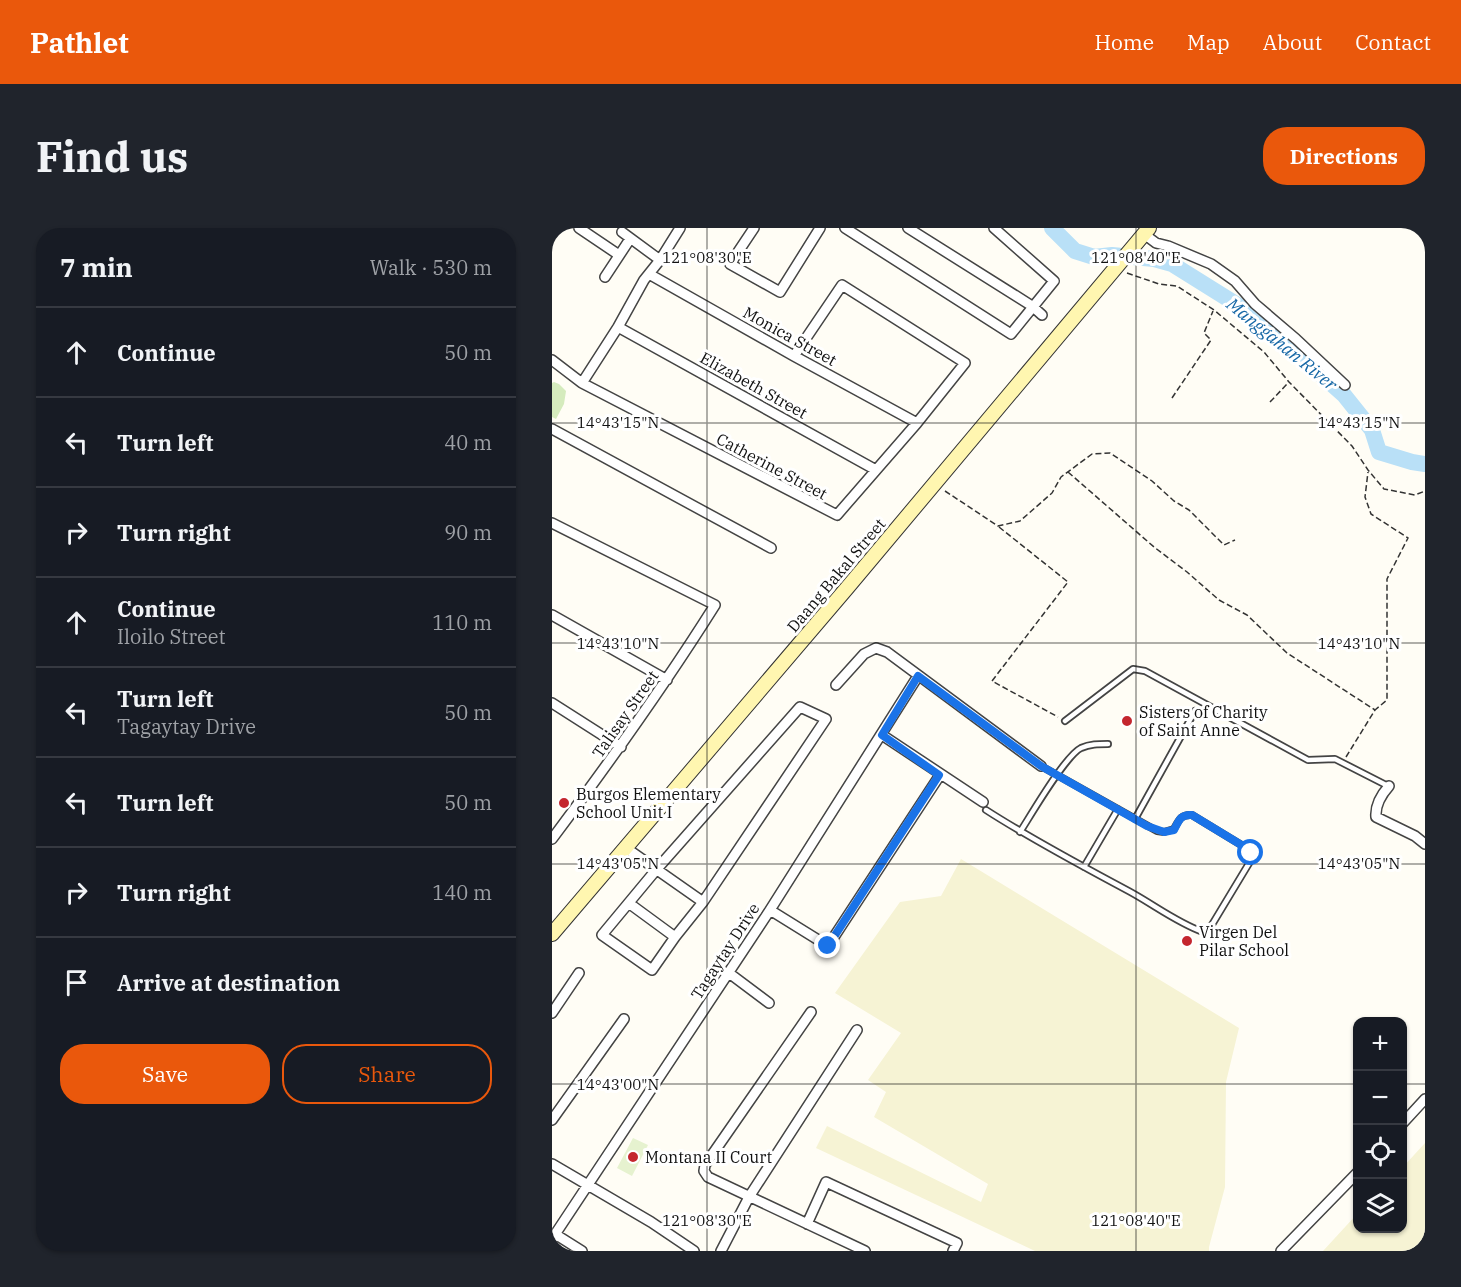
<!DOCTYPE html>
<html lang="en">
<head>
<meta charset="utf-8">
<style>
  :root { --surface:#171b24; --page:#20242c; --text:#f1f3f6; --muted:#9ea1a6; --line:#363941; --accent:#ea580c }
  body { margin:0; font-family:"IBM Plex Serif",serif; background:var(--page); color:var(--text) }
  .controls { position:absolute; right:18px; bottom:18px; display:grid; overflow:hidden; border-radius:12px; box-shadow:0 2px 4px #0004 }
  .controls button { width:54px; height:54px; display:grid; place-items:center; padding:0; border:0; border-bottom:2px solid var(--line); background:var(--surface); color:var(--text); font:30px sans-serif }
  .stop { position:absolute; width:18px; height:18px; margin:-14px; border:4px solid #1a73e8; border-radius:50%; background:#fff }
  .stop.end { background:#1a73e8; border-color:#fff; box-shadow:0 2px 6px #0008 }
  .list { margin:0; padding:0; list-style:none }
  h2 { display:flex; justify-content:space-between; align-items:center; height:78px; margin:0; padding:0 24px; font-size:26px }
  h2 small { font-size:20px; font-weight:400; color:var(--muted) }
  .list li { display:grid; grid-template-columns:39px 1fr auto; gap:18px; align-items:center; box-sizing:border-box; height:90px; padding:0 24px; border-top:2px solid var(--line) }
  .list b { display:block; font-size:22px; white-space:nowrap }
  .list p { margin:0; font-size:20px; white-space:nowrap; color:var(--muted) }
  .list em { font-size:20px; font-style:normal; color:var(--muted) }
  .actions { display:flex; gap:12px; padding:18px 24px }
  .actions a { flex:1; padding:14px 0; border:2px solid var(--accent); border-radius:24px; text-align:center; font-size:21px; color:var(--accent) }
  .actions .main { background:var(--accent); color:#fff }
  .icon { flex:none; width:33px; height:33px; fill:none; stroke:currentColor; stroke-width:2; stroke-linecap:round; stroke-linejoin:round }
  .map { position:relative; flex:none; width:873px; height:1023px; overflow:hidden; border-radius:24px }
  header { display:flex; align-items:center; gap:36px; box-sizing:border-box; height:84px; padding:0 30px; background:var(--accent); color:#fff }
  header strong { font-size:28px }
  nav { display:flex; gap:33px; margin-inline-start:auto; font-size:21px }
  .intro { display:flex; align-items:center; justify-content:space-between; box-sizing:border-box; height:144px; padding:0 36px }
  h1 { margin:0; font-size:42px }
  .button { padding:15px 27px; border-radius:24px; background:var(--accent); color:#fff; font-size:21px; font-weight:700 }
  main { display:flex; gap:36px; padding:0 36px }
  aside { flex:1; background:var(--surface); border-radius:24px; box-shadow:0 2px 4px #0004 }
  .map>svg:first-child { display:block }
</style>
</head>
<body>
<header>
<strong>Pathlet</strong>
<nav><a>Home</a><a>Map</a><a>About</a><a>Contact</a></nav>
</header>
<div class="intro"><h1>Find us</h1><a class="button">Directions</a></div>
<main>
<aside>
<h2>7 min<small>Walk · 530 m</small></h2>
<ul class="list">
<li><svg class="icon" aria-label="ahead" viewBox="0 0 24 24"><path d="M12 20V5M6 11l6-6 6 6"/></svg><div><b>Continue</b></div><em>50 m</em></li>
<li><svg class="icon" aria-label="left" viewBox="0 0 24 24"><path d="M17 20v-9H6M10 6l-5 5 5 5"/></svg><div><b>Turn left</b></div><em>40 m</em></li>
<li><svg class="icon" aria-label="right" viewBox="0 0 24 24"><path d="M7 20v-9h11M14 6l5 5-5 5"/></svg><div><b>Turn right</b></div><em>90 m</em></li>
<li><svg class="icon" aria-label="ahead" viewBox="0 0 24 24"><path d="M12 20V5M6 11l6-6 6 6"/></svg><div><b>Continue</b><p>Iloilo Street</p></div><em>110 m</em></li>
<li><svg class="icon" aria-label="left" viewBox="0 0 24 24"><path d="M17 20v-9H6M10 6l-5 5 5 5"/></svg><div><b>Turn left</b><p>Tagaytay Drive</p></div><em>50 m</em></li>
<li><svg class="icon" aria-label="left" viewBox="0 0 24 24"><path d="M17 20v-9H6M10 6l-5 5 5 5"/></svg><div><b>Turn left</b></div><em>50 m</em></li>
<li><svg class="icon" aria-label="right" viewBox="0 0 24 24"><path d="M7 20v-9h11M14 6l5 5-5 5"/></svg><div><b>Turn right</b></div><em>140 m</em></li>
<li><svg class="icon" aria-label="arrive" viewBox="0 0 24 24"><path d="M6 21V4h12l-3 4 3 4H6"/></svg><div><b>Arrive at destination</b></div></li>
</ul>
<div class="actions"><a class="main">Save</a><a>Share</a></div>
</aside>
<div class="map">
<svg width="873" height="1023" viewBox="0 0 873 1023">
  <rect width="100%" height="100%" fill="#fffdf5"/>
  <path fill="#f6f3d4" d="M409,631l278,169 -13,54 -1,105 -16,60v4h-174l-219,-103 11,-22 154,76 7,-18 -114,-67 12,-25 -18,-12 33,-47 -66,-40 65,-91 41,-6z
    M873,915v108h-102l34,-37 1,14h44l1,-61z"/>
  <path fill="#d5ebbd" d="M2,154l5,2 7,7 -2,13 -8,15 -4,-2v-34z"/>
  <path fill="#e6f2cf" d="M81,910l15,7 -16,31 -15,-8z"/>
  <g fill="none" stroke-linecap="round" stroke-linejoin="round">
    <path stroke="#b9e0f7" stroke-width="16" d="M500,0l23,23 19,6 18,-2 42,4 18,5 64,40 45,35 63,56 28,35 7,22 33,10 13,2"/>
    <g stroke="#444" stroke-width="8">
      <path id="lane" d="M513,493l68,-52 12,2 163,89 27,-1 53,27
        M434,582c48,31 98,57 148,84 23,13 44,29 69,38l7,-4 41,-68v-7l-3,-4 -56,-34c-11,-1 -13,5 -18,14l-10,3 -7,-1 -116,-65
        M583,591l60,-108
        M468,604c11,-17 45,-76 61,-84 9,-4 17,-4 27,-4
        M532,639l34,-58"/>
    </g>
    <g stroke="#444" stroke-width="12">
      <path id="street" d="M27,0l40,27
        M202,0l-24,36 50,28 40,-64
        M293,0l166,106 43,-53 -60,-53
        M356,0l124,78 10,9
        M70,4l38,28
        M592,6l12,9 12,3 43,18 24,17 20,23 41,35 49,46
        M97,46l145,82 123,67
        M53,49l25,-38
        M66,99l258,143
        M0,132l30,23 255,132 80,-92 48,-60 -123,-78 -48,71
        M30,155l36,-56 26,-47 16,-20 20,-32
        M0,201l219,119
        M0,295l163,82c-51,81 -106,158 -163,234
        M0,387l115,65
        M284,457l28,-31 12,-6 11,4 154,114
        M0,475l69,44
        M248,479l26,12 -123,183 -28,35 -23,33 -50,-35 54,-65z
        M330,507l101,67
        M837,558c-8,9 -14,19 -13,31l39,19 10,8
        M74,620l77,54
        M78,676l45,33
        M218,682l58,36 112,-171
        M177,745l40,30
        M259,784l-106,153 -1,6 4,6 157,74
        M0,785l27,-40
        M0,892l72,-101
        M850,896l23,-25
        M0,936l99,58 43,29
        M255,996l19,-42 131,61 -4,8
        M3,1006l27,17
        M0,1011l218,-329 148,-234
        M169,1023l28,-54 108,-167
        M729,1023l77,-79"/>
    </g>
    <g stroke="#333" stroke-width="16">
      <path id="secondary" d="M0,706l295,-346 302,-360"/>
    </g>
    <path stroke="#333" stroke-width="1.5" stroke-dasharray="6 3" stroke-linecap="butt" d="M575,45l32,11 18,2 37,24 50,42 25,30 63,64 16,24 16,19 31,6 10,-4
      M620,170l39,-58 -7,-7 9,-22
      M718,174l18,-19
      M516,244l86,75 33,25 32,28 28,15 40,38 88,57
      M393,263l53,35 22,-5 32,-28 9,-16 31,-23 18,-1 42,28 22,20 15,9 35,35 11,-5
      M447,299l69,55 -76,99 66,36
      M794,529l29,-47 12,-10v-121l21,-41 -37,-24 -6,-17 3,-25"/>
    <use href="#lane" stroke="#fff" stroke-width="4.5"/>
    <use href="#street" stroke="#fff" stroke-width="9"/>
    <use href="#secondary" stroke="#fff6b0" stroke-width="14"/>
  </g>
  <g fill="none" stroke-linecap="round" stroke-linejoin="round">
    <path stroke="#1a73e8" stroke-width="8" d="M276,718l111,-171 -57,-40 36,-59 123,90 106,60 17,6 10,-2c5,-10 7,-16 18,-15l56,34 3,4"/>
  </g>
  <path fill="none" stroke="#111" stroke-width="1.5" stroke-opacity="0.45" d="M155,0v1023M584,0v1023M0,195h873M0,415h873M0,636h873M0,856h806M850,856h23"/>
  <g fill="#c4262e" stroke="#fff" stroke-width="2">
    <circle cx="575" cy="493" r="6"/>
    <circle cx="12" cy="575" r="6"/>
    <circle cx="635" cy="713" r="6"/>
    <circle cx="81" cy="929" r="6"/>
  </g>
  <g text-anchor="middle" dominant-baseline="central" stroke-width="6" stroke-linejoin="round" paint-order="stroke">
    <g font-size="16" fill="#111" stroke="#fff">
      <text transform="translate(238 108) rotate(29)">Monica Street</text>
      <text transform="translate(202 157) rotate(29)">Elizabeth Street</text>
      <text transform="translate(220 238) rotate(28)">Catherine Street</text>
      <text transform="translate(284 347) rotate(-50)">Daang Bakal Street</text>
      <text transform="translate(73 486) rotate(-55)">Talisay Street</text>
      <text transform="translate(173 723) rotate(-57)">Tagaytay Drive</text>
    </g>
    <g font-size="16" fill="#111" stroke="#fff" text-anchor="start">
      <text x="587" y="484">Sisters of Charity<tspan x="587" dy="18">of Saint Anne</tspan></text>
      <text x="24" y="566">Burgos Elementary<tspan x="24" dy="18">School Unit I</tspan></text>
      <text x="647" y="704">Virgen Del<tspan x="647" dy="18">Pilar School</tspan></text>
      <text x="93" y="929">Montana II Court</text>
    </g>
    <g font-size="18" font-style="italic" fill="#1768a6" stroke="#fff">
      <text transform="translate(730 116) rotate(39)">Manggahan River</text>
    </g>
  </g>
  <g font-size="15" text-anchor="middle" fill="#111" stroke="#fff" stroke-width="6" stroke-linejoin="round" paint-order="stroke">
    <text x="155" y="35">121°08'30"E</text>
    <text x="584" y="35">121°08'40"E</text>
    <text x="66" y="200">14°43'15"N</text>
    <text x="807" y="200">14°43'15"N</text>
    <text x="66" y="421">14°43'10"N</text>
    <text x="807" y="421">14°43'10"N</text>
    <text x="66" y="641">14°43'05"N</text>
    <text x="807" y="641">14°43'05"N</text>
    <text x="66" y="862">14°43'00"N</text>
    <text x="155" y="998">121°08'30"E</text>
    <text x="584" y="998">121°08'40"E</text>
  </g>
</svg>
<div class="controls">
<button>+</button>
<button>−</button>
<button><svg class="icon" aria-label="locate" viewBox="0 0 24 24"><circle cx="12" cy="12" r="6"/><path d="M12 2v4M12 18v4M2 12h4M18 12h4"/></svg></button>
<button><svg class="icon" aria-label="layers" viewBox="0 0 24 24"><path d="M12 4l9 5-9 5-9-5zM3 14l9 5 9-5"/></svg></button>
</div>
<div class="stop" style="left:699px;top:625px"></div>
<div class="stop end" style="left:276px;top:718px"></div>
</div>
</main>
</body>
</html>
